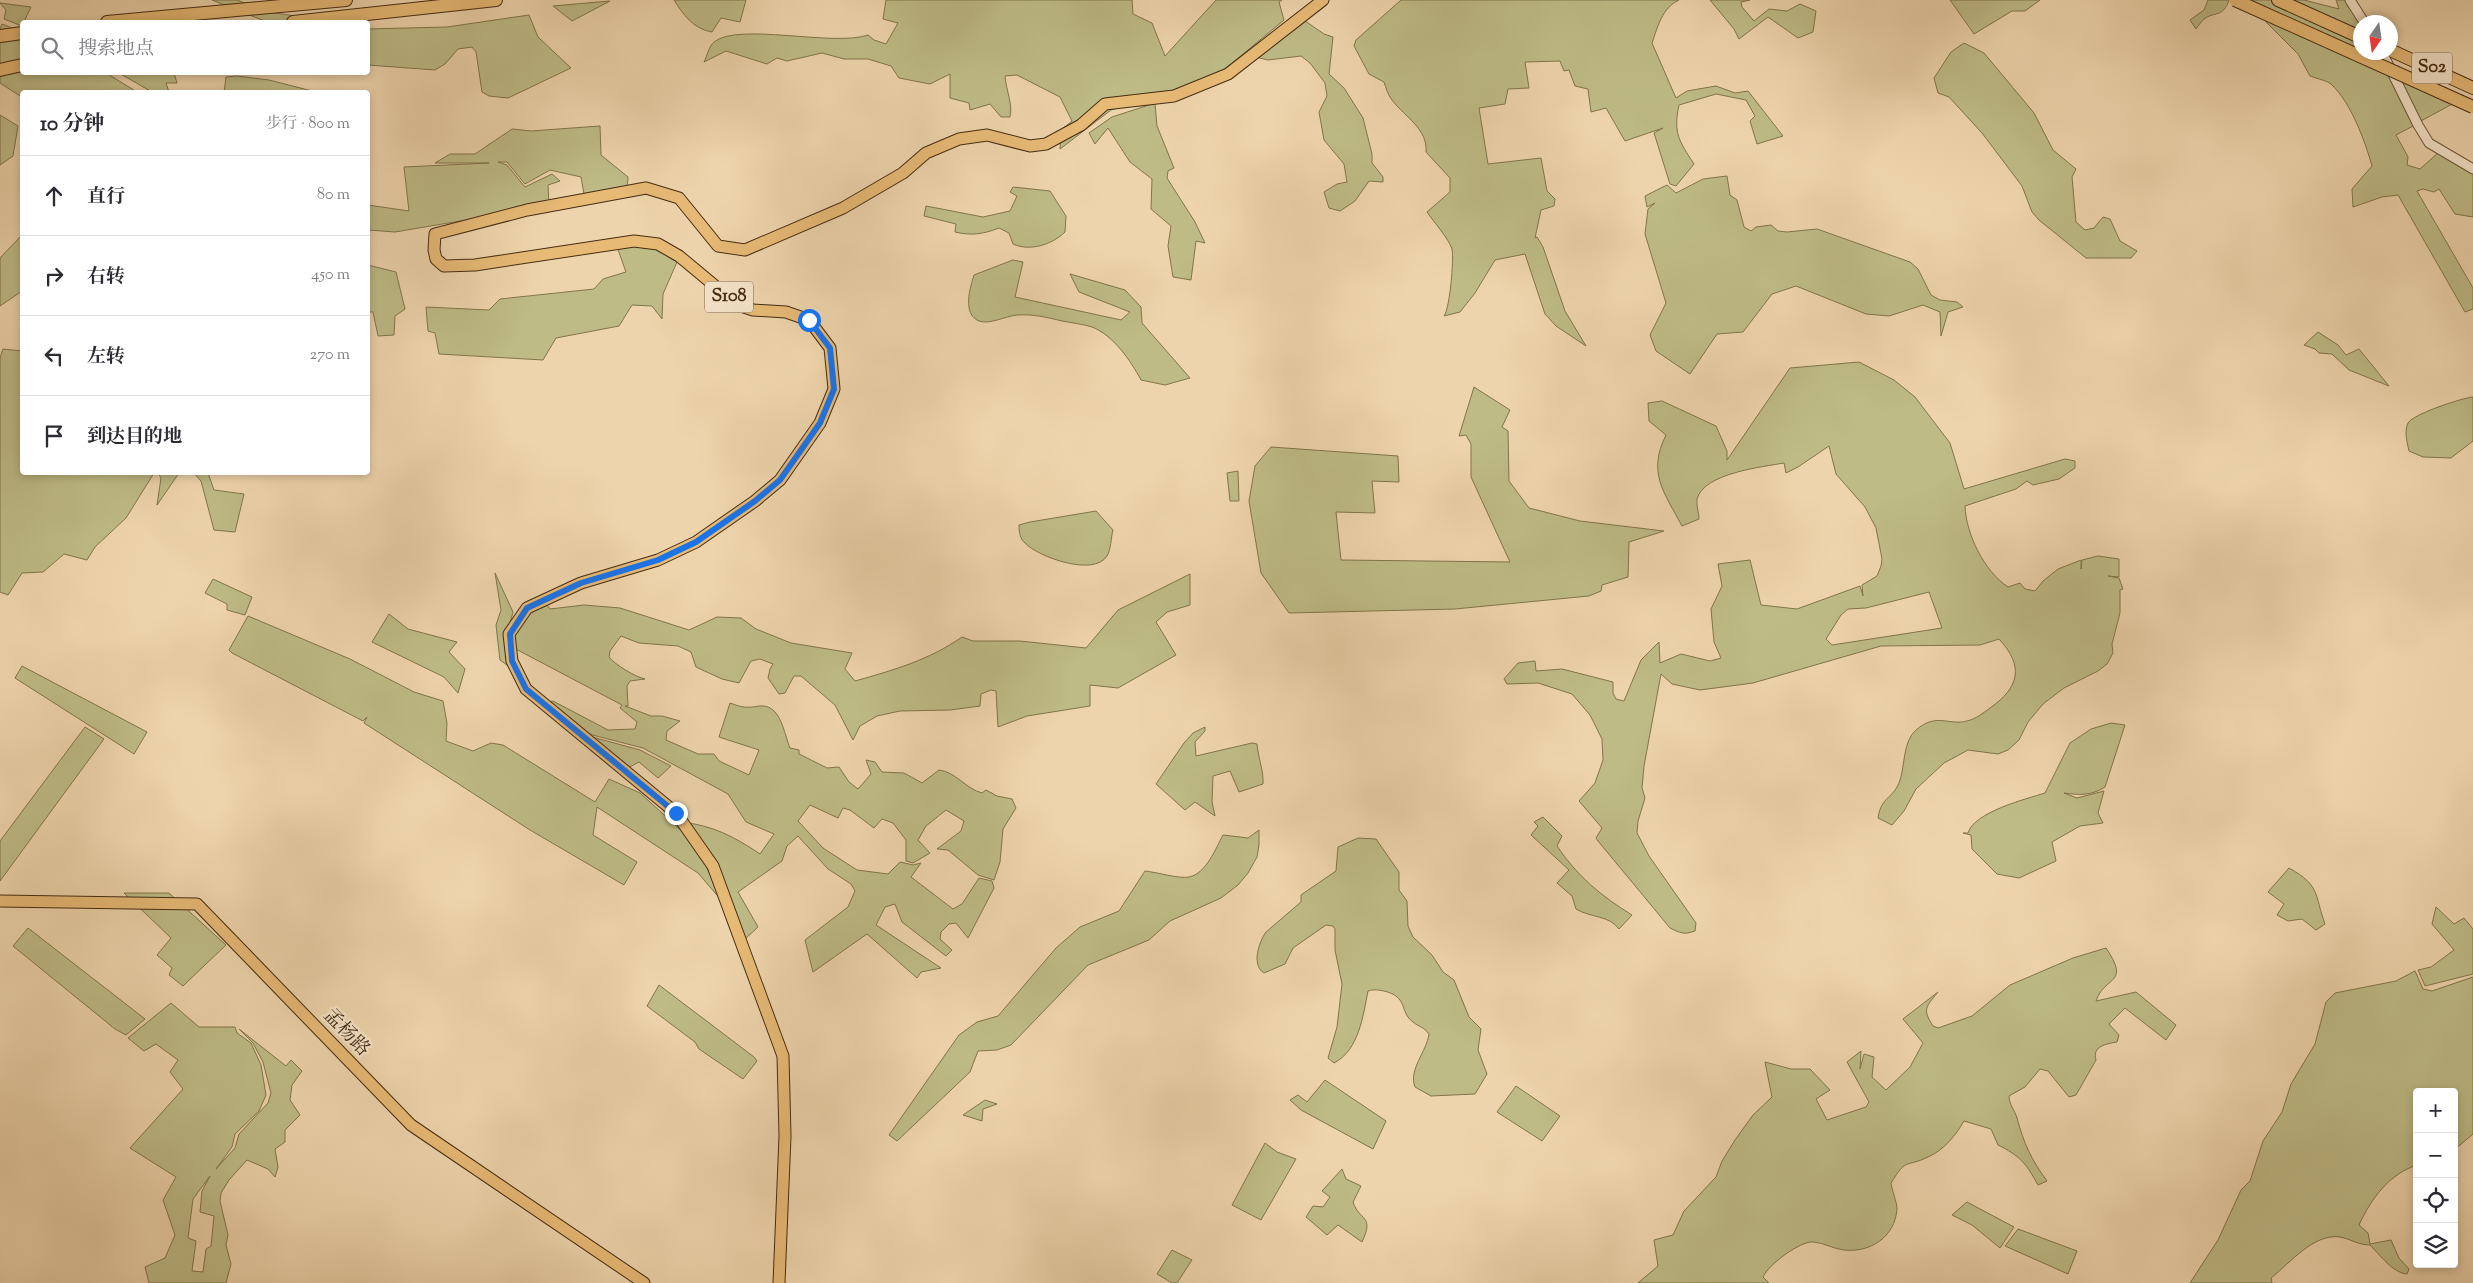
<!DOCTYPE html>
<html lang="zh">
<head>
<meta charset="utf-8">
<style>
  :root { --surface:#fff; --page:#f7f7f7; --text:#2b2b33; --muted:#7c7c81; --line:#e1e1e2 }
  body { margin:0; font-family:"Sorts Mill Goudy","Noto Serif SC",serif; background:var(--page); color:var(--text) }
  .controls { position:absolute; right:15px; bottom:15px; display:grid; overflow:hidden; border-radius:5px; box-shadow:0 2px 8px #0003 }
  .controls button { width:45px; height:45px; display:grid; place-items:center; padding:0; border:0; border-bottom:1px solid var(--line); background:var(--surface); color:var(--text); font:25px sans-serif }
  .compass { position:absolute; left:2353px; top:15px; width:45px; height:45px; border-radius:50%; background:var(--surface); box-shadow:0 2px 8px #0003; rotate:193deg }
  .stop { position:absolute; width:15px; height:15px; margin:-11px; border:4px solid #1a73e8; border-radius:50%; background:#fff }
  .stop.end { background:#1a73e8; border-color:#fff; box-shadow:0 1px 5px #0008 }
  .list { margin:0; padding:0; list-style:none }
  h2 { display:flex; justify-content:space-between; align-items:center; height:65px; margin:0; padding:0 20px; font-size:21px }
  h2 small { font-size:16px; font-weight:400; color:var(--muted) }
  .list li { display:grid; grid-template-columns:32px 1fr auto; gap:15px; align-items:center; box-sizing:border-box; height:80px; padding:0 20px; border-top:1px solid var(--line) }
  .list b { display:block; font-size:19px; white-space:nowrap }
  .list em { font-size:16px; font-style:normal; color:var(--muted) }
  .icon { flex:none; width:28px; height:28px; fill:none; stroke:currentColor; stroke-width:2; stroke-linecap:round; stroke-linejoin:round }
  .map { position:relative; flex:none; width:2473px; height:1283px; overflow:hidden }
  .search { position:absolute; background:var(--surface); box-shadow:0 2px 8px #0003; left:20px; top:20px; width:350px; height:55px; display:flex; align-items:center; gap:12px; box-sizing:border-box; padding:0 18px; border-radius:5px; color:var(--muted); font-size:19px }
  .panel { position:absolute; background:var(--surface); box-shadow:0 2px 8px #0003; left:20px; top:90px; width:350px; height:385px; border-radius:5px }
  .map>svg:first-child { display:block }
</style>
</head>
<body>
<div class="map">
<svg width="2473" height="1283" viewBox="0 0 2473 1283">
  <rect width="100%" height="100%" fill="#eed4ac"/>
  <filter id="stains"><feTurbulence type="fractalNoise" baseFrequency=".004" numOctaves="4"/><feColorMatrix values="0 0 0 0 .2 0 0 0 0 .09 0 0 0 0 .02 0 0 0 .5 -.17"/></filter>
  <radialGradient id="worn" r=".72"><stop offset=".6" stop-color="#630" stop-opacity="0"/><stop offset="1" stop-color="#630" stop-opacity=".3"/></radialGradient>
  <path fill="#bebb86" stroke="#82744c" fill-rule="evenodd" d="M212,0h25l31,12 28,4 2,6h-31z
    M674,0h72l-6,22 -19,-4 -9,14c-19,-3 -29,-18 -38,-32z
    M886,0h246l1,14 19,9 13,33 51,-56h66l-3,2 5,18 -71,59 -102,31 -51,39 1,-19 11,-9 -12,-24 -43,-22 -12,1c1,14 8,28 5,41h-9l-11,-13 -20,6 -1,-7 -19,-5v-24l-20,10 -31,-6 -8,-12 -23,-7h-24l-22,-6 -35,8 -10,-3 -10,6 -41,-13 -22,11c3,-6 5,-16 10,-20 24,-20 119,5 154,-7l6,5 12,4 12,-21 -15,-4z
    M1401,0h278c-17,8 -21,26 -27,43l24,55 11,-7 29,-5 19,7 13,-2 35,45 -26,8 -7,-23 5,-5 -9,-16 -30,-6 -37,11c-6,28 0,36 15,59l-18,22 -6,-2 -16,-51 9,-5 -38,13 -19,-33 -15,4 -3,-23 -13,-3 -6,-16 -5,1 -4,-10 -35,1 4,26 -21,1 -3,15 -26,4 9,56 53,-6 6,33 8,8 -1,7 -13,4 -6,28 2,-1 6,10 22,64 21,35 -30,-20 -11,-12 -20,-60 -30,6 -20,33 -15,19 -16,4c6,-8 10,-57 8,-67 -3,-10 -19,-28 -25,-37l23,-20v-14l-24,-26c2,-23 -21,-35 -34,-52 -4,-5 -6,-12 -8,-18l-15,-8 -15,-28 2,-6z
    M1710,0h40l-9,2 1,5 12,14 15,-12 18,2 13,-7 16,7 -3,21 -15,6 -30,-21 -29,22 -5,-10z
    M1950,0h90l-15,11h-13l-38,23z
    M2208,0h26h-5c-6,18 -14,11 -25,19 -3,3 -6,7 -8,10l-6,-9 14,-10z
    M2251,0h53l35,9 -3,-9h13l11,22v30l17,1 38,72 -19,10 12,22 -1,8 13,4 19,-17 34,19v46l-18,-3 -16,-25 -5,3 -11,-3 -6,2 56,97v21l-8,3 -67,-117 -16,2 -29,10 -1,-18 20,-23c-7,-25 -21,-63 -40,-81 -5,-5 -15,-6 -22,-9l-12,-22 -31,-31z
    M610,1l-38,20 -19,-15z
    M0,3l31,4 -9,19 -18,-7 2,-9z
    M529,15l9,22 33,31 -63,30 -19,-2 -7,-4 -6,-40 -4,-5 -14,2 -13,15 -10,6 -67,-5v-36l79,-2z
    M1298,16l26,18 9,3 -4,37 15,14 19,30 9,36v9l11,14v5l-14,-1 -14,20 -15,10 -11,-3 -5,-16 13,-8 10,-2 -3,-18 -20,-24 -5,-28 8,-16 -2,-13 -15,-20 -9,-7 -33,4 -17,-4z
    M2,24l20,8v40l84,1 31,19h-115v5l-2,-1 -20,-13v-54z
    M1964,43l20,10 50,60 19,37 23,19 -4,8 4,45 9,8 9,-2 9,-11 7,2 10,22 17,10 -6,7h-45l-47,-38 -7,-8 -10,-26 -40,-53 -33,-36 -11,-4 -4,-15 17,-26z
    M119,73h55l3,10h-11l3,9h-17z
    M237,76l32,4 47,12h-92l2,-15z
    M2398,77l58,25 -37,20z
    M1155,103l2,23 17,42 -6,3 -1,7 28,44 10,21 -9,-2 -5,39 -18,-3 -5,-31 3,-20 -20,-17 1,-30 -22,-17 -22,-34 -13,16 -6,-11 23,-16z
    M0,115l18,11 -5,30 -13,9z
    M600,126l1,29 27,22 -1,16 -42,7 -4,-23 -31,-7 -25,14 -18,-22h-9l9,3 18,22 27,-13 8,7 -12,4 1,21 -154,26 -27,-2v-25l41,6 -5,-44 85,-4h-54l15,-9h25l37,-25 19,2z
    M1727,176l3,19 7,5 7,27 7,4 5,-4 15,-2 7,6 9,1 30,-3 93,33 8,7 13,26 9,5 17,2 6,5 -15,5 -7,24 -1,-24 -17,-7 -34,11 -23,-2 -70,-28 -24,8 -29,38 -26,2 -27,40 -34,-23 -6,-16 16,-32 -21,-69 3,-25 7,-6 -8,4 -2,-11 22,-11 9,8 27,-14z
    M1013,187l37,4 16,25 -1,16c-12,12 -35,20 -52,12l-4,-11 -10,-5c-15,6 -28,8 -44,4l1,-8 -32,-8 2,-10 57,11 27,-6 7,-15 -7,-4z
    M22,235v56l-22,15v-48z
    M650,246l27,16 -14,32 -1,25 -10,-13 -20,-1 -13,21 -63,12 -13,22 -104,-6 -4,-21 -7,-2 -2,-24 63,3 11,-11 94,-10 9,-10 23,-7 -9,-25z
    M1013,260l10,2 -8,35 106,23 9,-8 -51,-20 -9,-18 55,16 16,17 1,16 48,55 -25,7 -24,-5c-10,-19 -28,-45 -49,-53 -9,-3 -20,-4 -30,-6 -16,-4 -29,-7 -45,-6 -11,1 -28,10 -38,6 -17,-7 -9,-33 -5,-46z
    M368,265l28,7 9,37 -10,7 -1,19 -16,1 -5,-24h-5z
    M2318,332l20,13 8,10 13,-6 30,37 -40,-16 -17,-16 -13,-1 -4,-4 -11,-4z
    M3,349l19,2v121l132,1 -28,45 -31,29 -8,13 -23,-6 -21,18 -21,1 -14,22 -8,-3v-234z
    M1859,362l35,18 21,17 35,46 14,46 101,-30 10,2v7l-16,11 -26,6 -6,-4 -11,8 -51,17c1,28 19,65 43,81l12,-4 5,6 10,2 8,-10 15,-12 23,-9v9l1,-9 16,-4 21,3v18l-11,-1 11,2 4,11 -3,1v23l-8,31 1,9 -6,11 -9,7 -34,17 -21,16 -15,18 -9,18 -11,10 -10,4 -30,-4 -24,13 -28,26 -12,22 -12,14 -14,-7c3,-22 16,-19 22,-38 5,-15 3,-39 16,-50 21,-18 32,-4 51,-9 9,-2 16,-8 23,-13 30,-21 34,-42 9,-69l-19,6 -99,1 -128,37 -53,7 -28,-6 -11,-10 -17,92 -2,22 3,10 -7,23 -1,12 12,23 47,67 -1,8c-11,4 -15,2 -25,-3l-72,-87 -2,-3 6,-10 -23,-27 16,-18 8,-23 -1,-21 -12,-24 -18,-21 -34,-11 -31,1 -3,-5 14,-16 17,-2 1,10 26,-2 51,13v11l3,6 8,2 17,-41 18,-18 1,21 21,-9 29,7 11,-3 -7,-16 -3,-33 11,-23 -4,-22 32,-4 11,45 36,4 63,-23 3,10 -1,-11 15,-9 4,-10 1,-7 -6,-31 -11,-21 -29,-33 -7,-28 -31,21 -12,6 -2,-10c-22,4 -80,10 -87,36 -1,6 2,14 2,20l-17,7c-18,-34 -35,-53 -16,-91l-17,-14 -1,-18 14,-2 54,25 11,25v9l63,-92zM1929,592l13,36 -110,17 -6,-6 15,-24 7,-6 18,-1z
    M1474,387l36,23 -8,17 6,4 1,50 20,27 51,13 84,10 -35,11 -1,35 -26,8 -1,6 -12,5 -134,13 -166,4 -28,-40 -12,-72 6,-35 16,-19 127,9 1,26 -27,-1 3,32 -39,-1 5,48 169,2 -39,-85v-33l-5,-9 -7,1z
    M2473,397v44l-22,17 -28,-1 -14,-6c-2,-9 -5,-20 -1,-28 5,-9 54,-25 65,-26z
    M1238,471l1,30h-9l-3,-28z
    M158,473h21l-22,32 4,-27z
    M194,473h14l6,17 30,4 -9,38 -21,-2 -13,-49z
    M1096,511l17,19c-2,7 -2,20 -6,26 -13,21 -69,1 -82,-13 -5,-4 -6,-11 -6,-18l11,-3z
    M495,573l18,39 -8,30 6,26 -11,-8 -4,-35 5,-15z
    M1190,574v31l-23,7 -11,10 20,33 -58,33 -28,-3v21l-63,10 -29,11 -2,-36 -5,-1 -10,4 -1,12 -30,4 -50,1 -23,5 -17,10 -7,14 -18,-35 -34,-29h-7l-9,17 -6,1 -11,-16 2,-9 3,-5 -13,-5 -9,2 -12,22 -17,-4 -26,-12 -5,-15 -13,-6 -39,-3 -18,-7 -11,15 -1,6c6,8 27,20 36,22l-15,2 -3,5 1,20h-3l26,10h11l18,5 -13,10 -1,9 32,14h16l5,7 30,14 10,-25 -40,-13 11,-34c14,5 16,5 30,3 21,-2 24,28 30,42l9,2v4l28,14 12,-1 10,15 9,7 13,-15 -5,-14 9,2 7,10 22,1 18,10 17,-13c17,2 27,19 43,23l4,-3 11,6 15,3 4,9 -13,21 -3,33 -6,18 -16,-5 -30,-25 -11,-1 24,-18 3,-10 -18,-11 -20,16 -8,14 12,13 -17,10 -7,-2v-21l-13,-17 -11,-4 -8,9 -24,-18 -7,-2 -5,10 -28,-13 -12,16 25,27 34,22 31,4 12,-12 13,3 8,-2 -10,14 42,32 9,-5 17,-26 13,3 2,7 -26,50 -12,-15 -7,1 -8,8 -1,7 12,11 -6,6 -44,-34 -7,-18 -10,3 -9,18 65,43 -20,4 -4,6 -50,-44 -54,38 -8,-32 43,-33 7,-16 -4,-7 -23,-15 -30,-33 -11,10 -5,15 -44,31 20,35 -15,14 -32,-81 -30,-38c31,3 54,15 79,32l14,-20 -28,-12 -18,-28 -85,-46 -62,-16 -34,-30 6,-1 55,29 27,-1 2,-7 -17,-14 2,-3 -110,-58 6,-30 24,-19 8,11 34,-4 36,3 69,22 28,-13 24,1 15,11 35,14 61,10 -7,16 10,12c39,-11 74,-21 107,-44l11,4h47l66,7 32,-38z
    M213,579l39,18 -7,18 -18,-5v-6l-22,-11z
    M389,614l19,15 49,13 -8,10 16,17 -7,24 -14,-16 -72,-35z
    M248,616l102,43 64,33 29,9 4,22 -1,18 27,10 18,-8 12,2 92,57 14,-23 31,14 45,41 16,21 21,46 -24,-28 -101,-66 -4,28 44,27 -13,23 -94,-55 -166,-107 3,-6 -4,4 -131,-68 -3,-3z
    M22,666l125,66 -13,22 -119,-76z
    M2111,723l14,2 -20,62c-14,9 -26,8 -41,6l13,5 27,-7 -6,22 5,10 -23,3 -28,16 4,19 -37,17 -22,-4 -25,-25 -1,-14 -8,-2h5c6,-21 58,-34 77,-40l25,-50 21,-14z
    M85,727l19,12 -104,142v-40z
    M1205,727v4l-10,11 1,14 56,-13 5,1c1,13 7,28 6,40l-24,8 -9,-21 -17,5 -1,26 3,14 -20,-14 -10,8 -29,-26 28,-41 9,-10z
    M585,735l55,15 31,16 -13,12 -19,-16 -15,8z
    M1543,817l19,19 -5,10c20,30 44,50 75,69l-13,14c-10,-14 -28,-11 -43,-20l-4,-13 -15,-13 12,-13 -38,-35 7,-9 -4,-4z
    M1259,830v15l-2,12 -9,16 -10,12 -17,13 -51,23 -21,19 -61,25 -77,80 -14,5 -19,1 -8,21 -73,69 -8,-6 70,-100 18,-13 21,-6 58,-68 24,-21 39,-16 26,-40c11,1 34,8 44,6 17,-3 27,-29 34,-42l25,3z
    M1358,838l18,1 23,33v18l8,11 1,25 5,11 19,18 11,17 11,8 15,37 12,12 -3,21 9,24 -12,20 -44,2 -16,-9c-7,-17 12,-36 14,-53 -5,-7 -10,-7 -16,-12 -14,-10 -4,-25 -29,-31 -6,-1 -10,-2 -16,0 -5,25 -9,59 -34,72l-6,-5 9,-31 5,-43 -7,-34v-21l-2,-3 -7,-1 -33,23 -8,16 -21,9c-13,-8 -5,-31 2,-41l35,-30v-7l35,-24 2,-24z
    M2289,868c32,18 25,26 36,56l-9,6 -14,-11 -14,2 -11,-6 7,-11 -16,-12z
    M124,893h45l57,52 -43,41 -14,-11 3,-7 -15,-13 14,-17z
    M2436,907l18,17 10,-6 9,11v45l-48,12 -7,-16 13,-3 23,-17 -22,-26z
    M28,928l117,91 -19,16 -11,-6 -102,-83z
    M2106,948c25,37 -1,27 -10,53l40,-9 40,33 -10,15 -41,-32 -16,16 10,11 -2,7c-11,2 -25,4 -21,18l-20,35 -7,2 -21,-26 -8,-2 -15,18 -16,9c0,8 6,15 8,22 7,26 14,41 30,63l-9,4c-12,-22 -18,-29 -40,-40l-7,-16 -27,-8c-8,14 -20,29 -36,36 -23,11 -21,0 -37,26 1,8 6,19 6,26 -2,28 -27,44 -53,41 -10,-1 -20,-7 -30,-8 -13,-2 -46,23 -51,35l6,6h-131l20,-17 -4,-26 19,-5 11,-24 32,-34 6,-16 13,-21 18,-25 19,-18 -7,-35 26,7h19l20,21 -14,9 11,21 39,-13 3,-5 -22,-40 14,-11 -1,18 4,-15 10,3 -2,20 14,13 24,-23 13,-24 -20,-24 35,-27c-12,15 -16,17 -5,34l5,2 34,-12 38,-31 63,-27z
    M2415,971l8,18 9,2 41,-14v157l-19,16v-58h-37v73c-28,9 -46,34 -58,60l9,8 2,11 21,-4 8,18 10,11 -2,5c-14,-1 -27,-19 -37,-29 -12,0 -19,-6 -30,-8 -26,-4 -50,26 -69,41l1,5h-82l28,-43 23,-50 9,-9 13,-40 19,-29 9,-28 24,-40 11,-42 9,-9 61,-12z
    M659,985l95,72 3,4 -14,18 -44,-30 -4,-7 -48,-36z
    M171,1003l28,24h36l2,6 14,10 10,22 5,30 -7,16 -24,23 -3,13 -16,22 19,-21 4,-14 29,-31 3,-10 -8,-31 -10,-19 -14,-14 47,37 5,-6 11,11 -10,14 -2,15 10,15 -15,15v12l-10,7 3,18 -3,10 -7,-8 -21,-9 -18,20 -8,13 -1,8 8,34 -2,10 5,19 -5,19h-77l-4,-16 20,-9 10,-23 -12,-35 13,-23 -46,-29 53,-59 -13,-17 8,-12 -22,-16 -12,7 -16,-13zM210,1176l-8,15 -2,21 14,4 -3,30 -5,3 -3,23 -11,-1 4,-30 -8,-3 5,-39z
    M1325,1080l61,41 -13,28 -72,-39 -11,-10 8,-5 9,7z
    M1516,1086l44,30 -18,25 -45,-29z
    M985,1100l12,4 -14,5 -1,12 -19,-6z
    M1265,1143l12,9 19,7 -35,61 -29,-15z
    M1342,1169l4,10 15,7 -8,16c6,19 22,13 9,40l-24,-17 -11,10 -21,-18 7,-11 10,1 7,-10 -8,-6z
    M1967,1202l47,25 -14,21 -28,-23 -20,-10z
    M2018,1229l59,22 -9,23 -63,-28z
    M1172,1250l20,10 -15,23h-5l-15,-9z"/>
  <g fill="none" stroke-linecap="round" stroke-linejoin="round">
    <g stroke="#6f5638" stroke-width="11">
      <path id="minor" d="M2350,0l14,22
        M2382,52l36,73 11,18 44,26"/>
    </g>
    <g stroke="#452c12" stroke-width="13">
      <path id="major" d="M0,901l197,3 214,221 233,158
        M779,1283l6,-147 -2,-80 -70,-190 -37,-53 -150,-124 -14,-28 -3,-27 18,-26 54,-25 77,-23 38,-18 59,-41 25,-21 40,-57 14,-34 -4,-41 -21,-28 -23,-8 -33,-2 -15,-5 -59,-49 -21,-12 -24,-3 -159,24 -31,1 -8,-7 -2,-9 1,-16 92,-24 119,-22 33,10 39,48 27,4 98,-42 60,-35 23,-20 33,-14 28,-4 43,11 16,-2 35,-19 24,-21 69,-8 54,-22 95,-74"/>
    </g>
    <g stroke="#452c12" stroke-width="14">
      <path id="highway" d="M2278,0l82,37
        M107,22l239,-22
        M293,22l203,-22
        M0,36l22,-3
        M2390,50l83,38
        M0,70l22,-5"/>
    </g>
    <use href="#minor" stroke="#f4e3c9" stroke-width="9"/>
    <use href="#major" stroke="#e7ba76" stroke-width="11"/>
    <use href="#highway" stroke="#e7ba76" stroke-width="12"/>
    <g stroke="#452c12" stroke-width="14" stroke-linecap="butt">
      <path id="highway-bridge" d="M2235,0l238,107"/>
    </g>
    <use href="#highway-bridge" stroke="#e7ba76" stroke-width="12"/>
  </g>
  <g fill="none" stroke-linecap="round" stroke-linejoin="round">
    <path stroke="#1a73e8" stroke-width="6" d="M676,813l-150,-124 -14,-28 -2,-27 17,-26 54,-25 77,-23 38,-18 59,-41 25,-21 40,-57 14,-34 -4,-41 -21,-28"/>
  </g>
  <g text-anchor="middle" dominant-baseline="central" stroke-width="4.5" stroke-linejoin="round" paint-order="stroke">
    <g fill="#f4e3c9" stroke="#7a6349" stroke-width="1">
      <rect x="2412" y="52.5" width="40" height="31" rx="4"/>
      <rect x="705" y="281.5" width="48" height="31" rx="4"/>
    </g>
    <g font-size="18" font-weight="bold" fill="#452c12">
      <text x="2432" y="68">S02</text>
      <text x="729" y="297">S108</text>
    </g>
    <g font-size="19" fill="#452c12" stroke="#f4e3c9">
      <text transform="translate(346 1033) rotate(46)">孟杨路</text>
    </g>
  </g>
  <rect width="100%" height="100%" filter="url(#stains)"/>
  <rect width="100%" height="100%" fill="url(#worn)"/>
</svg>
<div class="controls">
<button>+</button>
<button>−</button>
<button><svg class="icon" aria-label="locate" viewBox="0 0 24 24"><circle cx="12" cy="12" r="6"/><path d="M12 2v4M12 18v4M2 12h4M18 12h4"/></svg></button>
<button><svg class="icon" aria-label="layers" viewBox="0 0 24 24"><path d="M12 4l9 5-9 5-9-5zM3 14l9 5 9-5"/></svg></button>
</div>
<svg class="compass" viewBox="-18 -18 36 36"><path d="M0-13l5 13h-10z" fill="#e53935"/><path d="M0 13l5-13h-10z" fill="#7c7c81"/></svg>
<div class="stop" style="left:809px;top:320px"></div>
<div class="stop end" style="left:676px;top:813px"></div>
<div class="search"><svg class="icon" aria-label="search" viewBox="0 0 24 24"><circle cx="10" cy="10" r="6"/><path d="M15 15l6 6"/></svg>搜索地点</div>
<section class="panel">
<h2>10 分钟<small>步行 · 800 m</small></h2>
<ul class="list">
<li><svg class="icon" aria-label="ahead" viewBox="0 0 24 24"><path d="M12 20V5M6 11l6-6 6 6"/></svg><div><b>直行</b></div><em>80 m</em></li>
<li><svg class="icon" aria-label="right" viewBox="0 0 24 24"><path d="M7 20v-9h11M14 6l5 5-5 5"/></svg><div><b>右转</b></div><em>450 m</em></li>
<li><svg class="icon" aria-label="left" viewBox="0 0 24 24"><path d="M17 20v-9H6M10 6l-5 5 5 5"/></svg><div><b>左转</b></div><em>270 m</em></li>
<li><svg class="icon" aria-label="arrive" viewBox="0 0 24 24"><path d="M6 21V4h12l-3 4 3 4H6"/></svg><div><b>到达目的地</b></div></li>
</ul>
</section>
</div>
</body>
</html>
